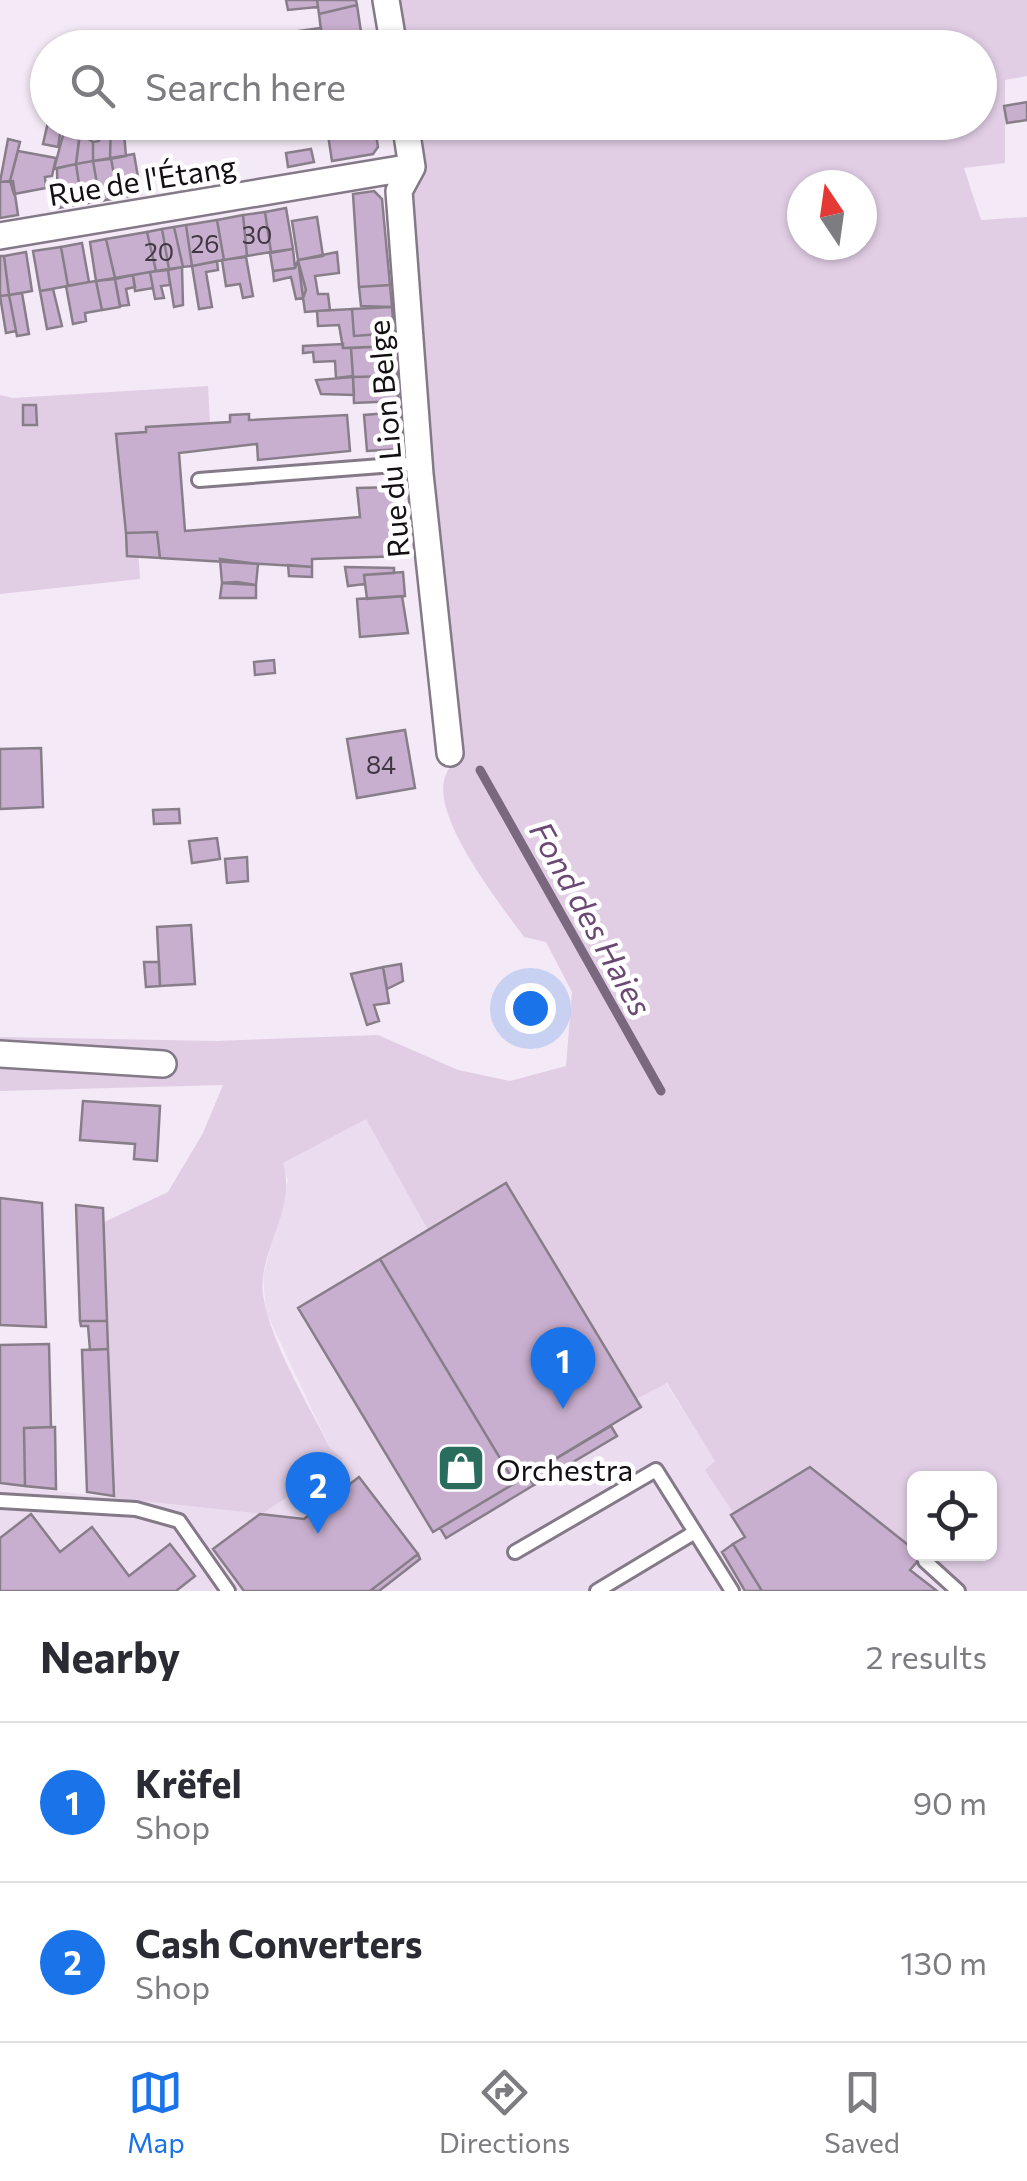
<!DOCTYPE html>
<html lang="en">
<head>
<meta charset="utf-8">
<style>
  :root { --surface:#fff; --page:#f7f7f7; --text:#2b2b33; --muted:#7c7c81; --line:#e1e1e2; --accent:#1a73e8 }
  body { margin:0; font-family:Commissioner,sans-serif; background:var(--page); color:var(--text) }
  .controls { position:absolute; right:30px; bottom:30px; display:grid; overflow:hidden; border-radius:15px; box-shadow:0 2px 8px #0004 }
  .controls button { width:90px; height:90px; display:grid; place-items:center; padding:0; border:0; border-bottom:2px solid var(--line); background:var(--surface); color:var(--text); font:50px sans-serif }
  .compass { position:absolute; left:787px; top:170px; width:90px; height:90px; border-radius:50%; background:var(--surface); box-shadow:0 2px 8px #0004; rotate:347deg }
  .you { position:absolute; left:530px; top:1008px; width:35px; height:35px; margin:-25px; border:8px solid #fff; border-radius:50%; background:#1a73e8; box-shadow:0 0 0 15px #1a73e833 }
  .badge { display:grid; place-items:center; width:65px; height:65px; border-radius:50%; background:var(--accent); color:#fff; font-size:32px; font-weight:700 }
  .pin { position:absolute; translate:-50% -82px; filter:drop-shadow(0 2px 5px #0008) }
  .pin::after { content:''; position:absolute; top:52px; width:35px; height:30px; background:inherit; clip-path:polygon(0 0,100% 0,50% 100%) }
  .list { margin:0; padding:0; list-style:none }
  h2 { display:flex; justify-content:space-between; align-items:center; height:130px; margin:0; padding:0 40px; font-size:42px }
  h2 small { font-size:32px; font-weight:400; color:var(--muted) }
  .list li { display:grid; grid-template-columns:65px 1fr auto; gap:30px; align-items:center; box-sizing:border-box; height:160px; padding:0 40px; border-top:2px solid var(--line) }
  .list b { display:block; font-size:38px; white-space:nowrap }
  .list p { margin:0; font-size:32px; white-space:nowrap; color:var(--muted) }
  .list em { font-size:32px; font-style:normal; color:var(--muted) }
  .icon { flex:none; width:55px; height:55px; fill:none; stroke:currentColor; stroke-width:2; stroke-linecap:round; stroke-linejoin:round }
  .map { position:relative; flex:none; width:1027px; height:1591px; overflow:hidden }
  .search { position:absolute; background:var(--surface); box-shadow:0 2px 8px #0004; left:30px; right:30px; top:30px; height:110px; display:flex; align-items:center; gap:25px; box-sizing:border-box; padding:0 35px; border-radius:55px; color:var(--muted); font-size:38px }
  .sheet { height:450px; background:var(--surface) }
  nav { display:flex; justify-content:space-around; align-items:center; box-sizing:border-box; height:140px; border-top:2px solid var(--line); background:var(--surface); font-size:28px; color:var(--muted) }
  nav a { display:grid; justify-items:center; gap:5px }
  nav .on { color:var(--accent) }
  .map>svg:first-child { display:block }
</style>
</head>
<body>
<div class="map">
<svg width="1027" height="1591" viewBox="0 0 1027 1591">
  <rect width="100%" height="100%" fill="#f4e9f6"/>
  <path fill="#ecdcf0" d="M366,1118l63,114 207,168 30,-17 50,79 -10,7 28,45 78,-48 139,109 10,16h-961v-106l262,29 81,-55 -13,-11 -64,-136 -3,-35 25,-97 -6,-17z"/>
  <path fill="#e1cee5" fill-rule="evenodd" d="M397,0h630v76l-22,4v83l-41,5 17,52 46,-3v1374h-66l-10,-16 -32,-21h71v-76h-76v72l-102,-84 -78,48 -29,-44 10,-9 -48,-78 -32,17 -206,-168 -63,-113 -83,44c12,39 -14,74 -20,113 -7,44 47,130 67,172l13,11 -81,55 -147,-16 -15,-274 68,-32 35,-59 20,-48 -223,6v-54l217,4 161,-6 80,35 52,11 56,-15 6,-74 -26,-50 -22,-5c-23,-32 -93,-119 -79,-160 3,-9 11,-19 16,-27 -25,-208 -54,-418 -47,-627h422l-3,9 5,-9 142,-1v-74l-577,-1zM802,185h60v60h-60z
    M208,386l2,37 -63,4 -1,5 -29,3 9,97h11l3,47 -140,15v-199l13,3z"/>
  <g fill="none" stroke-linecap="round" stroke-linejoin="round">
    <path stroke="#7a687e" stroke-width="9" d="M480,770l181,321"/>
  </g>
  <path fill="#c9afcf" stroke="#887e8a" stroke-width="2.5" d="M286,0h31l1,7 -30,3z
    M317,0h39l1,5 -38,9z
    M357,5l4,27 -39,6 -3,-24z
    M321,28l1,10 39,-6 1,4 -76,12v-6l7,-1 -2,-9z
    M362,36l1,12h-42l-1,-5z
    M1027,102v18l-20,3 -3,-17z
    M48,122h14l-4,25 -15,-3z
    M123,122l3,34 -16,3 1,-37z
    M326,122h48l4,25 -5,7 -41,7z
    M102,123h9l-1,36 -17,2v-19l6,-1z
    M65,128l15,3 -4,33 -22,5z
    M80,134l13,8v19l-17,3z
    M8,139l12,3 -10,39 -10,1z
    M311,149l3,13 -26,5 -2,-14z
    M18,151l38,7 -4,18 -7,1 1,11 -32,6 -4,-13z
    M134,154l7,40 -23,4 -7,-40z
    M111,158l7,40 -18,3 -7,-40z
    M93,161l7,40 -18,3 -6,-40z
    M76,164l6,40 -24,4 -1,-40z
    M13,181l5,34 -18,3v-36z
    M374,191l8,8 8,86 -31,2 -6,-93z
    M286,208l7,41 -22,3 -6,-40z
    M265,212l6,40 -24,4 -4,-41z
    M243,215l4,41 -23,4 -7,-40z
    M317,217l6,39 -25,4 -6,-39z
    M217,220l7,40 -32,6 -6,-41z
    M186,225l6,41 -9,1 -9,-40z
    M174,227l9,40 -14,2 -7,-40z
    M162,229l7,40 -13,2 -9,-39z
    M147,232l9,39 -41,7 -9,-39z
    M106,239l9,39 -19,3 -6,-39z
    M82,243l7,39 -21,4 -7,-39z
    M61,247l7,39 -28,5 -7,-40z
    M293,249l2,19 -22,3 -3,-18z
    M26,252l6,39 -23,4 -5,-39z
    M337,252l2,21 -24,3 3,18h10l2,16 -25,2 -7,-52z
    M0,256h4l5,39 -9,1z
    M246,257l7,39 -10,2 -3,-14 -14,2 -4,-26z
    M298,260l8,30 -3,8 -7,1 -5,-22 -17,4 -1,-10 22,-3z
    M217,261l1,9 -12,2 6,35 -13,2 -7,-43z
    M182,267l1,38 -9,2 -6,-37z
    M168,270l2,15 -9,1 3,12 -9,1 -5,-27z
    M150,272l3,16 -18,3 -2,-16z
    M133,275l2,12 -9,2 3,16 -9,1 -5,-27z
    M115,279l5,28 -18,3 -6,-29z
    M96,281l6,29 -17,3 1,8 -13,3 -7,-38z
    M390,285l2,22 -31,-1 -2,-19z
    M53,289l9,37 -15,3 -7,-38z
    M22,293l7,41 -12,2 -8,-41z
    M9,295l7,36 -10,2 -6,-37z
    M392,307l2,26 -40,3 -2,-27z
    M352,309l2,27 40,-3v13l-51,2 -4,-23 -21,1 -1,-15z
    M343,344v4h8l2,28 -17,2 -1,-17 -21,1 -1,-10 -10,1v-7z
    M394,346l3,30 -44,1 -2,-29z
    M397,376l1,25 -44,2 -1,-26z
    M353,377l1,18 -33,-1 -5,-14z
    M23,405h13l1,20h-14z
    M400,412l3,37 -36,2 -3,-36z
    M249,414v6l98,-5 3,36 -92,9 -1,-16 -78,9 6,78 175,-14 -3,-29 41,-1 6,69 -92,3v8l-152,-9 -3,-26 -31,1 -10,-99 30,-2v-5l84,-5v-7z
    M157,532l3,26 -33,-2 -1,-23z
    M220,559l38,5 -2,21 -34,-2z
    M288,565l24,2v10l-23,-1z
    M345,567l49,1v5l-30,2 1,9 -17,2z
    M403,572l2,24 -38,3 -3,-24z
    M237,582l19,3v13h-36l2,-15z
    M402,596l6,37 -48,4 -3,-38z
    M274,660l1,13 -20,2 -1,-13z
    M405,730l10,58 -58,10 -10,-59z
    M41,748l2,59 -43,2v-60z
    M179,809l1,14 -26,1 -1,-14z
    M217,838l3,21 -28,4 -3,-22z
    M247,857l1,24 -21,2 -2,-24z
    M191,925l4,59 -35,2 -3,-59z
    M144,962h15l1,24 -14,1z
    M401,964l2,17 -16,8 -4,-22z
    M383,967l6,36 -15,2 5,16 -12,4 -16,-51z
    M83,1101l77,5 -3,55 -23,-2 1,-15 -55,-4z
    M506,1183l135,224 -126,76 -135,-224z
    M0,1198l42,5 4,124 -46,-2z
    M76,1205l27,3 4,113h-27z
    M380,1259l135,224 -82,49 -135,-224z
    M80,1321h27l1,28 -18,1 -2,-24h-7z
    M49,1344l2,83 -27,1 1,58 -25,-3v-138z
    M108,1349l6,147 -27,-4 -5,-142z
    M611,1426l6,10 -83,49 -7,-9z
    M55,1427l1,62 -31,-3 -1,-58z
    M810,1467l112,89 -12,14 27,21h-175l-29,-47 12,-7 -14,-22z
    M527,1476l7,9 -88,53 -6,-10z
    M359,1477l59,77 -48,37h-126l-31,-42 47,-35 44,5z
    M31,1514l29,38 32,-25 37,49 41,-32 25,32 -19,15h-176v-53z
    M733,1544l29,47h-17l-23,-39z
    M418,1554l2,5 -41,32h-9z"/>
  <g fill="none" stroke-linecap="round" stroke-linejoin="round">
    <g stroke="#847a87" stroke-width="18">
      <path id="service" d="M199,480l221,-17
        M0,1501l136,8 43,12 49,70
        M515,1552l141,-82 76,121
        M925,1561l33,30
        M597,1591l98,-59"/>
    </g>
    <g stroke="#847a87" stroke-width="30">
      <path id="minor" d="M386,0l8,48
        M405,122l7,45 -13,24 21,283 30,279
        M0,236l412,-69
        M0,1054l163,10"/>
    </g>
    <use href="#service" stroke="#fff" stroke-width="12"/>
    <use href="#minor" stroke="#fff" stroke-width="25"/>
  </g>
  <defs>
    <g id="shop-square" transform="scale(2.5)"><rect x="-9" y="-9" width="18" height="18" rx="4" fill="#2a6d5d" stroke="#fff"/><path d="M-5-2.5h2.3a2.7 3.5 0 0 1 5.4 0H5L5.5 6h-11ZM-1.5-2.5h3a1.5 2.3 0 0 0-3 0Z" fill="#fff"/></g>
  </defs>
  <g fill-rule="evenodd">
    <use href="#shop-square" x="461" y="1468"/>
  </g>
  <g text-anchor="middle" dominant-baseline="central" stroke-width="9" stroke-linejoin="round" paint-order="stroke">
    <g font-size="25" fill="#403742">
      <text x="257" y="234">30</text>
      <text x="205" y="243">26</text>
      <text x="159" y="251">20</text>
      <text x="381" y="764">84</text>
    </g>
    <g font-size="30" fill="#130f13" stroke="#fff">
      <text transform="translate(142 179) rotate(-9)">Rue de l'Étang</text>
      <text transform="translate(387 439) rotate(-95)">Rue du Lion Belge</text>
    </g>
    <g font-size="30" fill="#130f13" stroke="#fff" text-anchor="start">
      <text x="496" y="1468">Orchestra</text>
    </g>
    <g font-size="32" font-style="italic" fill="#6c4874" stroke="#fff">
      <text transform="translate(592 918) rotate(61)">Fond des Haies</text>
    </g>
  </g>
</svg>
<div class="controls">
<button><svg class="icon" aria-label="locate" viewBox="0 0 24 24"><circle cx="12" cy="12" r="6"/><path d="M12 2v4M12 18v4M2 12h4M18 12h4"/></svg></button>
</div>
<svg class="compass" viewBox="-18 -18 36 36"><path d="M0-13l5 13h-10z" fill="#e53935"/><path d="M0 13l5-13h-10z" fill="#7c7c81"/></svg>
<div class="you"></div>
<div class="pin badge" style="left:563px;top:1409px">1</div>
<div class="pin badge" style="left:318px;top:1534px">2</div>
<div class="search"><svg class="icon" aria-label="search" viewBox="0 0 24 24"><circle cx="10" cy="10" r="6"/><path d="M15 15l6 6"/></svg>Search here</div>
</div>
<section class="sheet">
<h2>Nearby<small>2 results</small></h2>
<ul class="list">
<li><span class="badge">1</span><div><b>Krëfel</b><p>Shop</p></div><em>90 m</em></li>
<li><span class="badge">2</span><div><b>Cash Converters</b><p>Shop</p></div><em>130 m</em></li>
</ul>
</section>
<nav>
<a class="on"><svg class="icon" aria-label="map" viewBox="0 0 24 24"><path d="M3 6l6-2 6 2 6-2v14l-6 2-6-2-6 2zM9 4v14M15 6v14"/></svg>Map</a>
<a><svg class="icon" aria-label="directions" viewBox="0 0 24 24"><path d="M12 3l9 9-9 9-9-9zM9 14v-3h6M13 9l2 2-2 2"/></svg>Directions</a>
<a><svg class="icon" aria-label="saved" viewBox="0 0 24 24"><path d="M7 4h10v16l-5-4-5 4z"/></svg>Saved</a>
</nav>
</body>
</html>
